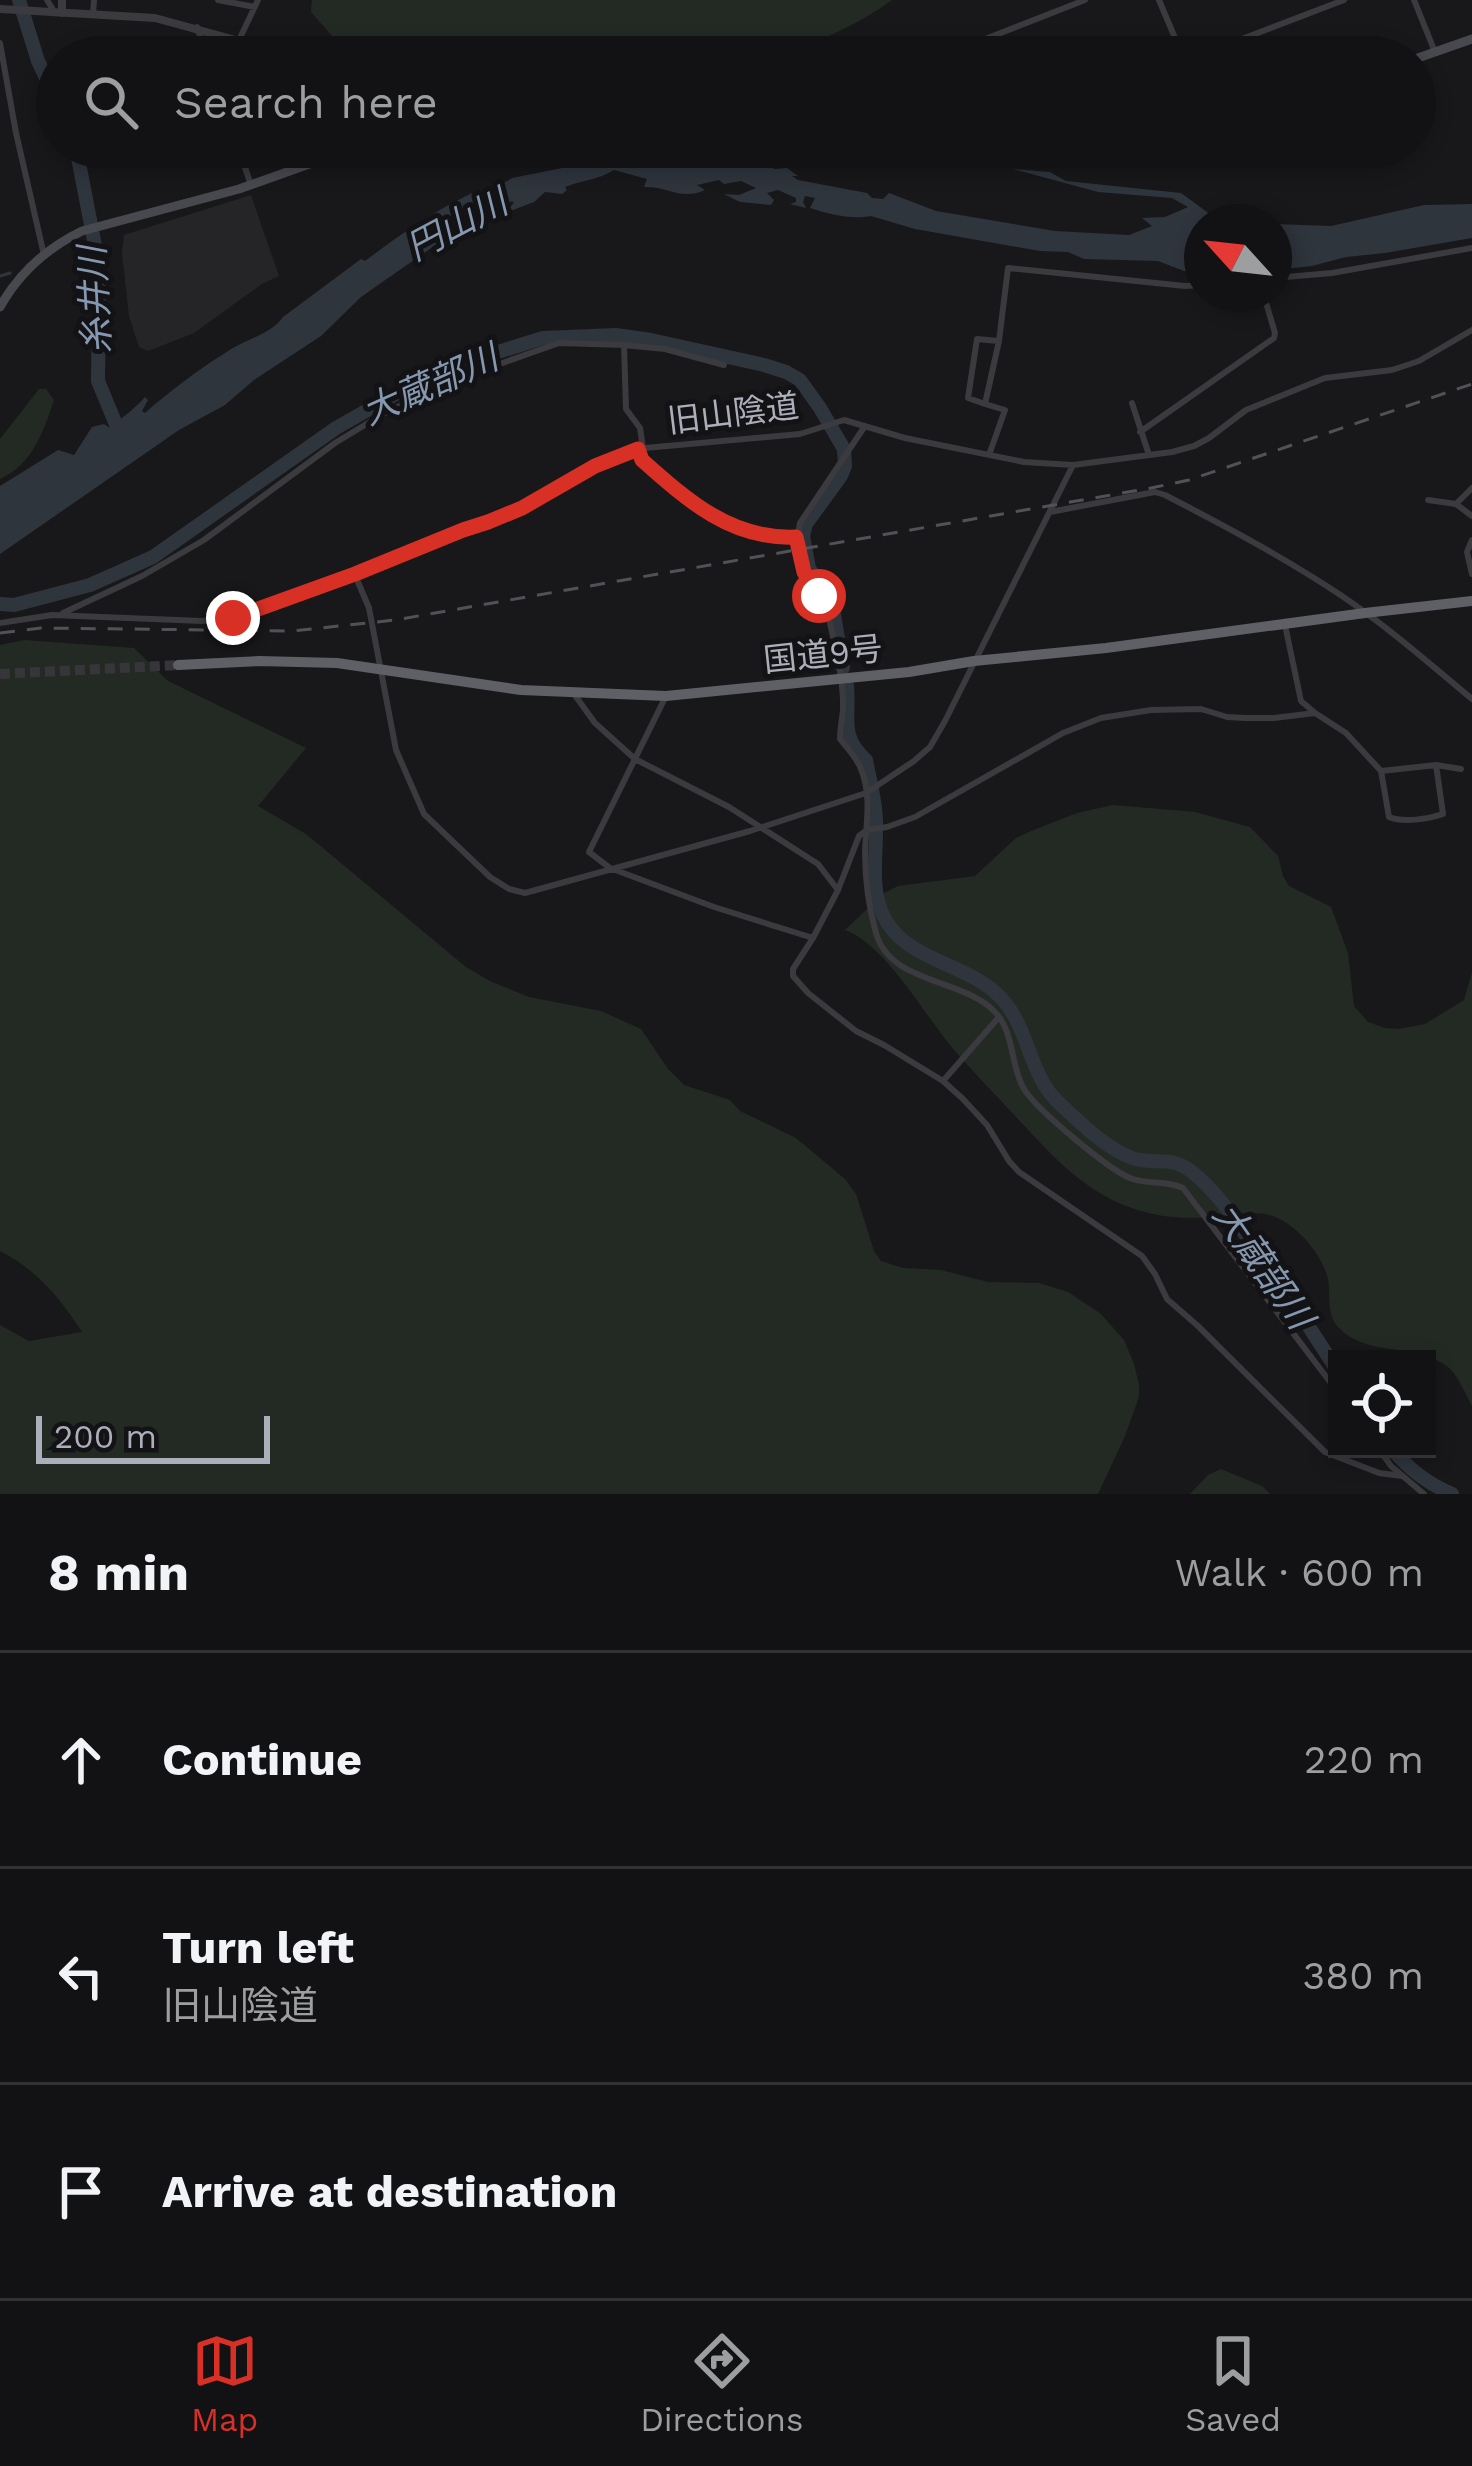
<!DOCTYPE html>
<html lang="en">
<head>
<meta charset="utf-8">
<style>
  :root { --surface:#121214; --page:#1b1b1d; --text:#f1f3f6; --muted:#9c9ea0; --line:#313234; --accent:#d93025 }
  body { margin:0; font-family:"Work Sans","Noto Sans JP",sans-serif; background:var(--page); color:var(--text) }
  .controls { position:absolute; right:36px; bottom:36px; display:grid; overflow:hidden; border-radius:0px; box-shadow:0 6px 18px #0003 }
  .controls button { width:108px; height:108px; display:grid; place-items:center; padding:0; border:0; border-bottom:3px solid var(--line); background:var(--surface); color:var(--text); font:60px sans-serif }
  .compass { position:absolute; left:1184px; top:204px; width:108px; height:108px; border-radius:50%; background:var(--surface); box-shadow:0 6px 18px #0003; rotate:297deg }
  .scale { position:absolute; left:36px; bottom:30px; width:234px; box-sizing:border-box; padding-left:12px; border:6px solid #acaeb9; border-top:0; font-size:33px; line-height:42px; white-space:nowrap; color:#acaeb9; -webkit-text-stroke:9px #131315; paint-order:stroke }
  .stop { position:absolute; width:36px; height:36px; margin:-27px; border:9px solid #d93025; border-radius:50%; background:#fff }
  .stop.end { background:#d93025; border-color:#fff; box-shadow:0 3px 12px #0008 }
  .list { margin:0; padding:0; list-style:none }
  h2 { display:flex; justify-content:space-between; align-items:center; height:156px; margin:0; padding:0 48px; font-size:51px }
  h2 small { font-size:39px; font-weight:400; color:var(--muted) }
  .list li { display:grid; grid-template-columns:78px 1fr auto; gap:36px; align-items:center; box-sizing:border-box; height:216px; padding:0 48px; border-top:3px solid var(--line) }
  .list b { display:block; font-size:45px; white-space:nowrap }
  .list p { margin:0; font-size:39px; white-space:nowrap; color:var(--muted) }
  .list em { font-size:39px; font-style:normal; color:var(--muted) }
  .icon { flex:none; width:66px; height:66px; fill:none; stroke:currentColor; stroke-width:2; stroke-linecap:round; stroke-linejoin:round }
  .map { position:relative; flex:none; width:1472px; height:1494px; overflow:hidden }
  .search { position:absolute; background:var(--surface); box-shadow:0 6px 18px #0003; left:36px; right:36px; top:36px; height:132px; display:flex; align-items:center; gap:30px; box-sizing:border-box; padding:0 42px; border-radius:66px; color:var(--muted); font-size:45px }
  .sheet { height:804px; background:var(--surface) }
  nav { display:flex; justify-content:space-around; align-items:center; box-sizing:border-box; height:168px; border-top:3px solid var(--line); background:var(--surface); font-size:33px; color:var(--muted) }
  nav a { display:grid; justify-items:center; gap:6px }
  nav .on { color:var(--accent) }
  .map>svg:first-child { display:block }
</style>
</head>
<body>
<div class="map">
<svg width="1472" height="1494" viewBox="0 0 1472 1494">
  <rect width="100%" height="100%" fill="#18181a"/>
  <path fill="#252427" d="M251,195l28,81 -17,8 -68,49 -46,18 -9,-4 -10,-31 -7,-63 2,-18z"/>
  <path fill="#232a24" d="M312,0h580c-37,27 -78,44 -122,57h-426l-12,-21 -21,-24z
    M39,389h7l8,11c-11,32 -21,64 -54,79v-40z
    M24,640l110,8 34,33 138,67 -48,58 48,28 160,133 24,14 39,16 72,14 40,18 27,40 16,16 46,15 10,11 56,27 49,41 11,15 18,57 7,10 22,7 38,2 47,12 51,1 29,9 33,22 23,26 10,24 5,21v12l-14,39 -27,58h-1098v-169l29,16 53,-9c-22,-34 -45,-62 -82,-81v-606z
    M1113,805l82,7 55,15 28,29 5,20 6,10 42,21 17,46 6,53 14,16 17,6 14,1 26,-5 39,-24 8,-28v434c-7,-13 -13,-29 -24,-39 -31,-25 -82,-9 -110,-40 -13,-15 -6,-34 -11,-52 -8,-24 -30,-50 -54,-59 -20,-7 -43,0 -63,1 -45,4 -85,-6 -121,-31 -28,-19 -50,-45 -73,-69 -20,-22 -42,-44 -62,-67 -28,-33 -69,-106 -109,-120l39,-37 14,-7 77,-10 41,-38 15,-7 46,-18z
    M1221,1469l41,17 8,8h-80l18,-19z"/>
  <path fill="#2f353d" d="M668,147h134l19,3 5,-3 70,1 27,7c-28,-5 -58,-6 -86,-5 -10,1 -17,8 -27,7 -6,-1 -12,-4 -19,-5 -13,-3 -54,-4 -65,-2l49,19 12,-1 11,8h-6l6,4 69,13 5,5 11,1 6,-6 47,18 119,20 74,4 23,-9 -10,-8 23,-1 23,-10 -16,-9 -74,-6 -85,-23 37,3 16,9 115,12 33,24 43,5h-55v51l-18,-2 -26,-10 -74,-2 -16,-7 -28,-1 -125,-22 -44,-13c-20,4 -42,-2 -61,-8l5,-10 -10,-2 -2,6 3,6 -16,-4 6,-2v-4l-18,-8 -11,3 7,7 -3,5 -31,-3 -16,-8 15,1 17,-7 -15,-7 -17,3 -5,-4 -22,5 8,5c-25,11 -37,-4 -61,-3l3,-8 -33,-9c-16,10 -32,10 -49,17l2,3 -5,4 -17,-2 -11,10 -21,8 -5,-1 6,-6 -2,-2 -58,31 -93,65 -40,39 -67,44 -29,25 -46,25 -179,124v-68l58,-36 16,5 18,-28 12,-3 6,4c12,-11 25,-19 35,-31l3,3 -6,11 3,2c27,-24 57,-46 88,-65 17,-10 39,-15 50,-31l78,-58 4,2c32,-24 64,-47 101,-65 15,-7 32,-8 46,-18z
    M1472,204v34l-87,15 -39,4 -34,9 -38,4v-46l57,2 93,-21z"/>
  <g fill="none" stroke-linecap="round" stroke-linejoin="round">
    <path stroke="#2f353d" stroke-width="3" d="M0,276l10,-3"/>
    <path stroke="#2f353d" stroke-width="14" d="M19,0l19,61 19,40
      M76,147l20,104 3,35 -1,95 24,58
      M0,604l14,1 76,-20 63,-28 183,-129 58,-33 72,-33 77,-24 73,-3 35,5 113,25 22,7 14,8 20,28 24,41 1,17 -4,10 -35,48 -3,12 6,32 24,41 10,59
      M847,686c3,30 -8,51 19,74 4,21 10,42 10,63 1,28 -6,63 6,90 21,48 81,48 116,82 32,30 29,79 62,109 21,19 45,44 72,54 23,8 37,-4 60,14 26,20 45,51 64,78 28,39 55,79 81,120
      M1392,1449c18,21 35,34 60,45"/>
    <path stroke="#36363a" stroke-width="10" stroke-dasharray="10 5" stroke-linecap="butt" d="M0,674l178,-9"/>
    <path stroke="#3a3a3f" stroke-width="6" d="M47,0l8,13
      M218,0l37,7
      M1159,0l24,57
      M1414,0l21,52
      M93,14l1,-14
      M197,27l10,30
      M239,40l19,-40
      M0,43l16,90 28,122
      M939,57l146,-57
      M1195,57l149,-57
      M238,147l13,38
      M1274,278l58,-5 140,-25
      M624,345l41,4 59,16
      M1132,403l17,52
      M985,404l-17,-6 9,-59 21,2
      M865,426l-65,97c-11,47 22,60 30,100 6,27 14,59 13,87 -1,9 -3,19 -3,29 7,9 17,19 21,30 11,27 5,54 4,82 0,26 4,58 11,82 14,51 87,45 119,79 20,21 15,54 29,77 12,20 84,80 106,89 17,7 36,2 53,10l154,203
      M1140,432l134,-94 1,-5 -11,-37
      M638,449l4,11c46,41 89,79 155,77
      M989,455l16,-45 -20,-6 14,-63 9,-73 177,18 17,-1
      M1428,500l28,4 16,12
      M1456,504l16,-16
      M1050,512l105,-20 10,3c60,31 120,63 177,101 46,31 88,68 130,103
      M1472,540l-5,12 5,22
      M355,575l14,33 27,142 28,64 66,63 19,12 16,4 225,-62 116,-38 48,-32 16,-14 15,-26 128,-256
      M63,613l79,-37 62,-36 131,-97 48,-29 77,-36 99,-35 65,2 2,64 14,19 3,20
      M0,623l52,-8 150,6 31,-3 122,-43 108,-46 25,-7 34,-14 73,-42 39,-17 166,-15 44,-14 61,18 119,24 49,3 99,-13 22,-6 15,-8 37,-28 79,-32 67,-8 27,-9 53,-31
      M1285,625l16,76 14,12 31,20 35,38 8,46c14,6 39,2 54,-3l-7,-49
      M574,694l21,29 40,36 94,48 89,57 20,26
      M666,696l-77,156 21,16 104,39 99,31
      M1315,713l-41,5h-29l-18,-1 -26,-8 -50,1 -50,8 -38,15 -148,84 -28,10 -20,3 -8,6 -21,54 -25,48 -20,31v7l15,17 48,38 28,14 59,36 20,18 24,26 22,36 10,11 123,84 13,18 12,25 31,27 127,126 54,21 23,3
      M1381,771l55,-6 25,4
      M943,1081l56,-64
      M1379,1449l12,17 33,28"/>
    <path stroke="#3a3a3f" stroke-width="8" d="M62,0v13
      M0,9l155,9 143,39"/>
    <path stroke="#48494f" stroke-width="9" d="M1415,59l57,-20
      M0,307c19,-34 47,-59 82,-76l157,-42 118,-42"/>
    <path stroke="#5e6066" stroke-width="10" d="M178,665l81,-4 78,2 184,27 145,6 243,-24 65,-11 132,-13 259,-35 107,-12"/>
    <path stroke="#515258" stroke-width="3" stroke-dasharray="15 12" stroke-linecap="butt" d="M0,633l41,-5 252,3 102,-11 756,-132 38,-8 283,-96"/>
  </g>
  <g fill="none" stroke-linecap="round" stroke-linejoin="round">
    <path stroke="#d93025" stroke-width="15" d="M233,618l122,-44 108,-44 25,-8 34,-14 73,-42 43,-17 4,11c46,41 90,80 154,77l8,35 15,24"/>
  </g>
  <g text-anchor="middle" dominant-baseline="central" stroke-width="10" stroke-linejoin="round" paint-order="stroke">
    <g font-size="33" fill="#acaeb9" stroke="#131315">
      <text transform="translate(733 413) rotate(-7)">旧山陰道</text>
      <text transform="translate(823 654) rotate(-6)">国道9号</text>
    </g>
    <g font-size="36" font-style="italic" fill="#8698b0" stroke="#131315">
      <text transform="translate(457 225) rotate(-28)">円山川</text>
      <text transform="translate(95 300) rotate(-93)">糸井川</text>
      <text transform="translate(430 385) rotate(-24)">大蔵部川</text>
      <text transform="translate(1263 1266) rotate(55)">大蔵部川</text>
    </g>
  </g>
</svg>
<div class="controls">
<button><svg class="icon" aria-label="locate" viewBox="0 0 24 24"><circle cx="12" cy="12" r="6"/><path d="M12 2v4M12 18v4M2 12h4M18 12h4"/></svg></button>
</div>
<svg class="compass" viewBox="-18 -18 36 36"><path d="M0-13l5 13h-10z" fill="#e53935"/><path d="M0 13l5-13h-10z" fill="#9c9ea0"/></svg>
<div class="scale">200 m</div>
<div class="stop" style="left:819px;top:596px"></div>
<div class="stop end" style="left:233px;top:618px"></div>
<div class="search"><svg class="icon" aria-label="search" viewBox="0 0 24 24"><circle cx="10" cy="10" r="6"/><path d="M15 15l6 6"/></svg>Search here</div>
</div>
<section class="sheet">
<h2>8 min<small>Walk · 600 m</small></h2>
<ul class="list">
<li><svg class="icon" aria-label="ahead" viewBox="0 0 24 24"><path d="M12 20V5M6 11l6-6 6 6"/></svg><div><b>Continue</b></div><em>220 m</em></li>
<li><svg class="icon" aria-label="left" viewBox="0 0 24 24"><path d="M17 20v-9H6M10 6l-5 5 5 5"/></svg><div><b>Turn left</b><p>旧山陰道</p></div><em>380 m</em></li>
<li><svg class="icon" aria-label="arrive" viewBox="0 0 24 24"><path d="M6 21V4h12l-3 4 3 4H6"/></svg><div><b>Arrive at destination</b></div></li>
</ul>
</section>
<nav>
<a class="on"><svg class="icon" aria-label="map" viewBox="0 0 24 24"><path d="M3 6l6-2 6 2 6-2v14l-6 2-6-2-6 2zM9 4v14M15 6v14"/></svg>Map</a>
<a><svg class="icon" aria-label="directions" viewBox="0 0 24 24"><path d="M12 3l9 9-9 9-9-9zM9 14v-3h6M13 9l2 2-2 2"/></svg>Directions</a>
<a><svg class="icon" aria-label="saved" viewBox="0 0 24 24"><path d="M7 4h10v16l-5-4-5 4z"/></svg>Saved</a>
</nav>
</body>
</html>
